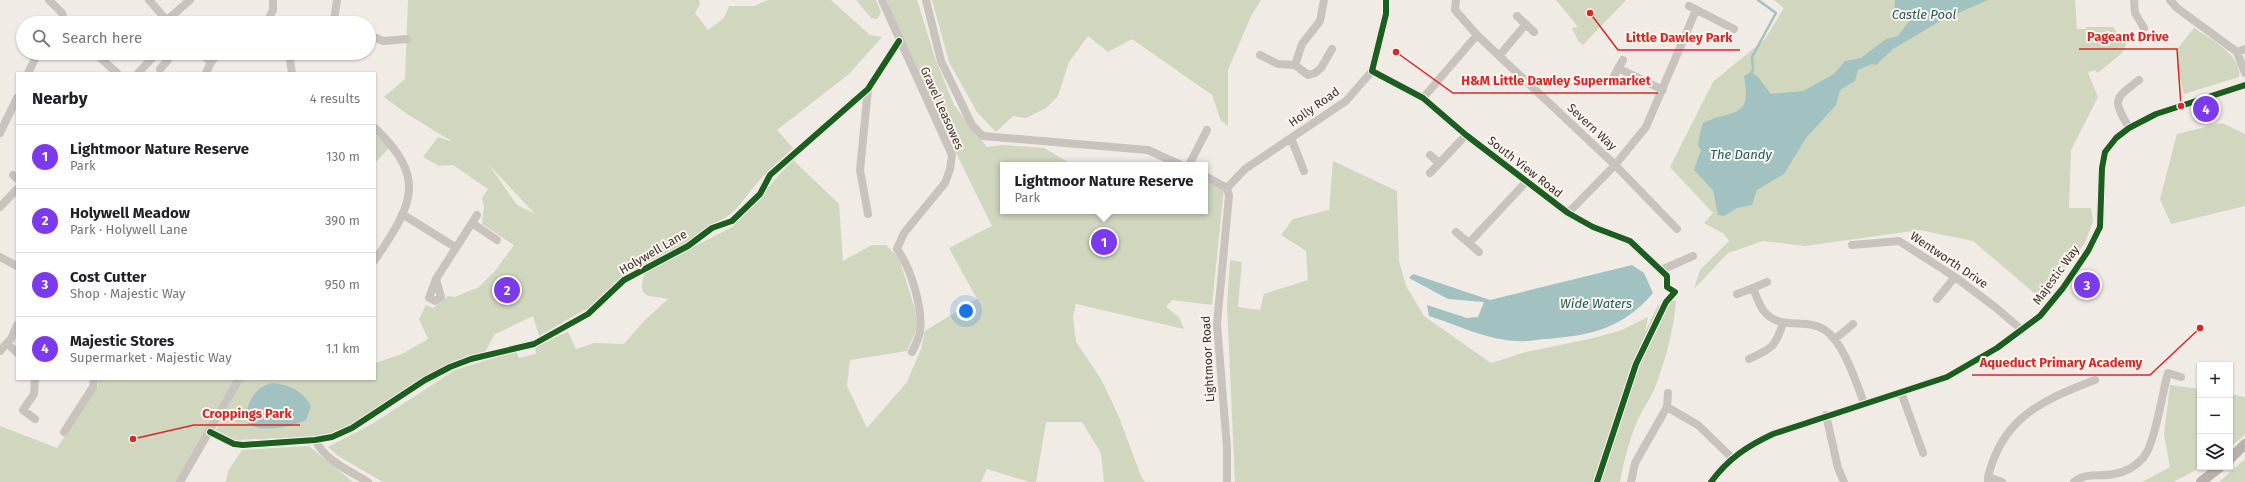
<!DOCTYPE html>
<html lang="en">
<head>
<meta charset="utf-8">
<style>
  :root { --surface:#fff; --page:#f2f2f2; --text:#202124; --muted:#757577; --line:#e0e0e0; --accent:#7c3aed }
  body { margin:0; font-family:"Fira Sans",sans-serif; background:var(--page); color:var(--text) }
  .controls { position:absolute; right:12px; bottom:12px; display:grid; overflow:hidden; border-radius:0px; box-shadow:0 1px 3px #0004 }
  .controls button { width:36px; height:36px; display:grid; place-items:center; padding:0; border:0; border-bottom:1px solid var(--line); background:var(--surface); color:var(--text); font:20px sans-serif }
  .you { position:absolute; left:966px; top:311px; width:14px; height:14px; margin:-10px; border:3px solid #fff; border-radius:50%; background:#1a73e8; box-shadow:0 0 0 6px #1a73e833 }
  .badge { display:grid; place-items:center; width:26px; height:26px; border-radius:50%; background:var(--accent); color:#fff; font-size:13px; font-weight:700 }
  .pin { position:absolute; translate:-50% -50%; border:2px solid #fff; box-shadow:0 1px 4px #0006 }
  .popup { position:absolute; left:1000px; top:162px; width:208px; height:52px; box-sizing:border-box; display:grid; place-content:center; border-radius:0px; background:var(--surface); filter:drop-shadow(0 1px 3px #0005); font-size:13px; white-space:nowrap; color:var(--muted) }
  .popup b { font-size:15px; color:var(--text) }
  .popup::after { content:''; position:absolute; left:50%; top:100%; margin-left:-8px; border:8px solid transparent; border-top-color:var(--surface) }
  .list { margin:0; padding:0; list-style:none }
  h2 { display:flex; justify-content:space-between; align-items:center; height:52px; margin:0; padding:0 16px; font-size:17px }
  h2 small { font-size:13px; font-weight:400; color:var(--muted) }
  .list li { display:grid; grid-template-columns:26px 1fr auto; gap:12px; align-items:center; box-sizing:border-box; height:64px; padding:0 16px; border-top:1px solid var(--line) }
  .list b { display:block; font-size:15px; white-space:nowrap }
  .list p { margin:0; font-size:13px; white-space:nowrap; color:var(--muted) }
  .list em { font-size:13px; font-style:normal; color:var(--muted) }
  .icon { flex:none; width:22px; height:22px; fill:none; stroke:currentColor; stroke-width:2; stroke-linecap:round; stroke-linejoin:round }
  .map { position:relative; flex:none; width:2245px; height:482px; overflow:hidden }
  .search { position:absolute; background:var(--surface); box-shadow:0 1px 3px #0004; left:16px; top:16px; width:360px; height:44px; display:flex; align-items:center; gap:10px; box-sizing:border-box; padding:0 14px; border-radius:22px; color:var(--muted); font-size:15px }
  .panel { position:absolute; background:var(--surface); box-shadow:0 1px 3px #0004; left:16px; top:72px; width:360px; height:308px; border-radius:0px }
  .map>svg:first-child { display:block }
</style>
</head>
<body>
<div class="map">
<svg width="2245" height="482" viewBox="0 0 2245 482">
  <rect width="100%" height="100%" fill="#f0ebe5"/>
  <path fill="#d1d6bf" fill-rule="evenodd" d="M408,0h291l1,4 -5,9 13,17 16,-12 5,-12h25l14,-6h63l39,35 12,2 -33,37 -72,56 16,18c-11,11 -24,21 -34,33 -18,19 -20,33 -47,43v4l-88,52 -36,34 -4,-4 -45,26 -6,-20 -38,18 -11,20 -144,76 -18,6 -87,4 -19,-10 26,-51h133v-16l27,-9 26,-15 -9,-20 7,-14 7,3 15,-12 7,1 24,-10 16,-16 19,-26 -32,-21 2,-18 -2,-8 6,-9 -35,-24 -14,1 -16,-9 15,-20 15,5 -46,-28 -23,-17 21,-18zM489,165l46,49 -18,-9z
    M856,0h20l5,13 -4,6 -6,-1z
    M887,0h30l18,58 19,47 33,42 15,-2 42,3 29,17h-70v46h202v-31l19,8 -12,117 -40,-5 -6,7 13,10 5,12 -108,-25 -3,13 3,25 25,37 18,38 22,59 4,6h-41l-3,-29 -19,-31h-36l-10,60h-7l-42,-13 -6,13h-598l-45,-26 -10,-9 44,-23 83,-54 61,-19 3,7 17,-4 -1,-8 33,-14 8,17 18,-6 30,1 19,-22 25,-23c-21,-5 -32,1 -23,-27l87,-45 61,-67 46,44 4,57 29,-16h14l13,13 16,51 2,20 -10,22 -57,9 -3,26 20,42 40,-46 14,-33 4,-18 52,-32 -28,-51 43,-22 -60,-122 -39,-84z
    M932,0h329l-10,16 -23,54v56l-7,-5 -9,-26 -80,-56 -24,13 -20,-16 -19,26 -11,34 -12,12 -20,10 -13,-2 -17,16 -19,-20 -28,-50z
    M1556,0h70l-43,45 -5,-4 -6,-13 6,-1z
    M1774,0h301l2,29h9v-2h27l13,18 -4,8 -24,20 -4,-3 -6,3 10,24 -27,53 -2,58h22l2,13 -8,22 -44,56 -68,-58 -53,-11 -115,16 -42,-5 -35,12 -34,36 6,-19 29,-29 -5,-7 -20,-11 9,-10 -43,-46 43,-85 52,-43 19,-31z
    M2194,28c15,10 49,28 45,49l-55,17 -7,-26 1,-20z
    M2222,123l23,11v72l-74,18 -11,-25 17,-65z
    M375,135l16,11 -16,17z
    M1333,161l64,30 2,70 7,25 18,30 67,47 35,-11 68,-14 28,-8 26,-13 -3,15 13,-27 18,-5c-2,30 -11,62 -22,90 -4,9 -11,18 -15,27 -9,20 -15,43 -19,65h-385l-8,-177 3,-45 12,2 -4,45 22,3 4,-16 44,-14 -2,-29 -25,-16 12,-16 36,-9z
    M98,379h139l-28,50 -33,53h-176v-56l57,22 41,-62z
    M2170,385l30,4v78h2l-29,15h-31l28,-15 -6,-33z
    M2230,394l15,3v38l-15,12z
    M309,446l44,36h-127l2,-11 14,-21z
    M2245,459v23h-26z"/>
  <path fill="#a1c2c1" d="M1895,0h93l-46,20 -49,29 -17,16 -4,-1 -14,6 -3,11 -15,9 -4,15 -30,33 -22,36 -27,16 -5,15 -15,3 -13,8 -6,-1 -5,-25 -19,-20 7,-20 -3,-4 2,-13 3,-10c28,-14 50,-2 41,-47l7,-4 7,5 13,17 32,-3 31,-17 11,-13 16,-3 25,-19 12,-3 12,-16 -9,-2 -7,-6z
    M1632,265l12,8 9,20c-31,36 -61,42 -106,46 -9,0 -20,3 -30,2 -30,-1 -60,-16 -88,-25l-2,-11 40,13 11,-1 6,-15 -36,-3 -39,-21 4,-4 77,26z
    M273,383c17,2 30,8 38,23l-5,14c-15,7 -43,13 -58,4 -5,-17 6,-38 25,-41z"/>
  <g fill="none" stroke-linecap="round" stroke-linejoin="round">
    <path stroke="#a1c2c1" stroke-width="2.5" d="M1751,75l2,-6 -1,-12 24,-44 -18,-13"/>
    <path stroke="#c9c3be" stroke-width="8" d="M49,0l13,13 3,10
      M149,0l20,23
      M882,0l70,155 -2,14 -5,14 -41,50 -7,16c14,19 26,59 23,83 -1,6 -5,14 -8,20
      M926,0l15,61 31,64 11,11 165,14 33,15
      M1324,0l-4,21 -18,23 -7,21 13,10 7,-2 6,-5 11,-19
      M1456,0l-1,10 22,25 138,130 62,64
      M2134,0l1,13 9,15
      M2170,0l7,8 60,44 8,21
      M1689,6l45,23
      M1517,16l17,16
      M167,20l23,-20
      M267,22l6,-12v-10
      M250,23l7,-2 13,2
      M331,23l3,-3 3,-20
      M369,35l14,6 24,-2
      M2237,52l8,-3
      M95,53l22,20
      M200,53l11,9
      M289,53l3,20
      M1260,55l18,9 17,1
      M1499,56l27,-32
      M1618,68l45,22
      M160,69l8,-9 -7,-7
      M1372,71l51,27 43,37 102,78 25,14 37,14 37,35
      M28,73l10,-20
      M138,73l19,-20
      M206,73l5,-11 8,-9
      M1614,76l9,-16
      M1423,98l54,-63
      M375,128c53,51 37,77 0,132
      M2129,128c-16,-29 -16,-28 10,-48
      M0,133l17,-35
      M1291,138l13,33
      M1430,155l9,8
      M1189,165l18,-35
      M1430,173l36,-38
      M13,175l4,4
      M1205,176l22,12
      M1227,188l2,8 -12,128 10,124v34
      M1227,188l18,-19 101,-68 26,-30 14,-57v-14
      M0,207l17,-18
      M1568,213l47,-48 31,-38 50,-117
      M402,214l53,33
      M868,214l-8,-44 8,-81
      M472,223l25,17
      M1456,232l23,20
      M1469,243l57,-61
      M1852,245l47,-4 56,36 40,30 27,23
      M0,257l17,9
      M1661,270l32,-14
      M436,279l5,18 -6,4 -6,-3 7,-19 41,-64
      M1767,282l-14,6c3,7 6,16 10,22 16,22 43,7 62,20 19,13 31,52 39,73
      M1737,294l16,-6
      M1937,299l18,-22
      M1835,339l18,-15
      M8,344l9,9
      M0,351l11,-12 6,-14
      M1749,359c23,-11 26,-11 34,-36
      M1901,392l22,61
      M1667,407l1,-14
      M1826,415l12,53 6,14
      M35,419l-12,-9 11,-16 1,-15
      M64,432l29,-45 1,-8
      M210,432l24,12 9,1 72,-5 17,-3 20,-9 73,-48 25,-13 21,-8 63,-15 54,-30 36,-34 64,-34 24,-18 20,-7 28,-27 10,-19 98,-86 31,-48
      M315,440c11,21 33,30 53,42
      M1988,477c14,-59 54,-77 107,-97
      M1988,481v-4l14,5
      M180,482l59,-103
      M1631,482l4,-19 32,-56 31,18 34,33
      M1711,482c17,-23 36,-36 62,-48l174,-57 50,-29 43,-32 23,-28 25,-37 12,-24 2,-59 3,-16 11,-14 13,-10 27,-14 89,-29
      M2074,482c12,-10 26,-5 40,-8 12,-2 21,-7 29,-16 12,-13 19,-65 25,-85l13,4"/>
    <path stroke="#b8b1ad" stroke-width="10" d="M2230,459l15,-15
      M2201,482l19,-15"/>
    <g stroke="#fbf5ee" stroke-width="8">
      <path id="cycleway" d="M1386,0v14l-14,57 51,27 43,37 102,78 25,14 37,14 37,35v11l8,5 -9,10 -30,62 -39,118
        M210,432l24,12 9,1 72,-5 17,-3 20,-9 73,-48 25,-13 21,-8 63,-15 54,-30 36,-34 64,-34 24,-18 20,-7 28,-27 10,-19 98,-86 31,-48
        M1711,482c17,-23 36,-36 62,-48l174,-57 50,-29 43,-32 23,-28 25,-37 12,-24 2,-59 3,-16 11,-14 13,-10 27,-14 89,-29"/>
    </g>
    <use href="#cycleway" stroke="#1b5e20" stroke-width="6"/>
  </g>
  <g text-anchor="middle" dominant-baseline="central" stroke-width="4" stroke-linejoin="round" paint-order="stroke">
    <g font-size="12" fill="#3b302b" stroke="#fbf5ee">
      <text transform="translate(1314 107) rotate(-35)">Holly Road</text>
      <text transform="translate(942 108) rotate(66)">Gravel Leasowes</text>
      <text transform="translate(1592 127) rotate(43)">Severn Way</text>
      <text transform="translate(1525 167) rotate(38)">South View Road</text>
      <text transform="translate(653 252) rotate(-30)">Holywell Lane</text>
      <text transform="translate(1949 260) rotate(34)">Wentworth Drive</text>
      <text transform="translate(2056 275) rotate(-54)">Majestic Way</text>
      <text transform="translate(1208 359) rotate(-93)">Lightmoor Road</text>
    </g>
    <g font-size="13" font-style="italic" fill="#1f5a5e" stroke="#fbf5ee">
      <text x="1924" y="14">Castle Pool</text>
      <text x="1741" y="154">The Dandy</text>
      <text x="1596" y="303">Wide Waters</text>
    </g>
  </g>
  <path fill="none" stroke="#d62828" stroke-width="1.5" d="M2181 106L2177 49H2079M1590 13L1618 50H1740M1396 52L1453 93H1658M2200 328L2150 375H1972M133 439L194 425H300"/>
  <g fill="#d62828" stroke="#fbf5ee" stroke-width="1.5">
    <circle cx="2181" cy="106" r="4"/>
    <circle cx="1590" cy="13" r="4"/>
    <circle cx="1396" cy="52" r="4"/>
    <circle cx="2200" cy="328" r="4"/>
    <circle cx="133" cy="439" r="4"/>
  </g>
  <g font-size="13" text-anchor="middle" font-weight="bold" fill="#d62828" stroke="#fbf5ee" stroke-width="4" stroke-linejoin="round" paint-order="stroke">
    <text x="2128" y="41">Pageant Drive</text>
    <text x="1679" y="42">Little Dawley Park</text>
    <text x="1556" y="85">H&amp;M Little Dawley Supermarket</text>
    <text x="2061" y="367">Aqueduct Primary Academy</text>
    <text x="247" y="418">Croppings Park</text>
  </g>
</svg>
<div class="controls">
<button>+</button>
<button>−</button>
<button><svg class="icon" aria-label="layers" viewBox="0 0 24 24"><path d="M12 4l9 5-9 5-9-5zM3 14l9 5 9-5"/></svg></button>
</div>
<div class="you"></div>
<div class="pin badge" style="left:1104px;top:242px">1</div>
<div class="popup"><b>Lightmoor Nature Reserve</b>Park</div>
<div class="pin badge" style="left:507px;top:290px">2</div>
<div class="pin badge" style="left:2087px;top:285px">3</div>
<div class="pin badge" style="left:2206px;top:109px">4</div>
<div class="search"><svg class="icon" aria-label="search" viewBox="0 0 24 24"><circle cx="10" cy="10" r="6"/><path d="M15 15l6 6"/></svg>Search here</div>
<section class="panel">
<h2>Nearby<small>4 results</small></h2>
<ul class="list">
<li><span class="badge">1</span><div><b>Lightmoor Nature Reserve</b><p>Park</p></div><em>130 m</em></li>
<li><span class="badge">2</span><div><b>Holywell Meadow</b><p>Park · Holywell Lane</p></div><em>390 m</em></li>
<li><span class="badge">3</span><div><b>Cost Cutter</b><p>Shop · Majestic Way</p></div><em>950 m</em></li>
<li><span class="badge">4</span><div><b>Majestic Stores</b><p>Supermarket · Majestic Way</p></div><em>1.1 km</em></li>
</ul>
</section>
</div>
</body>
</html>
